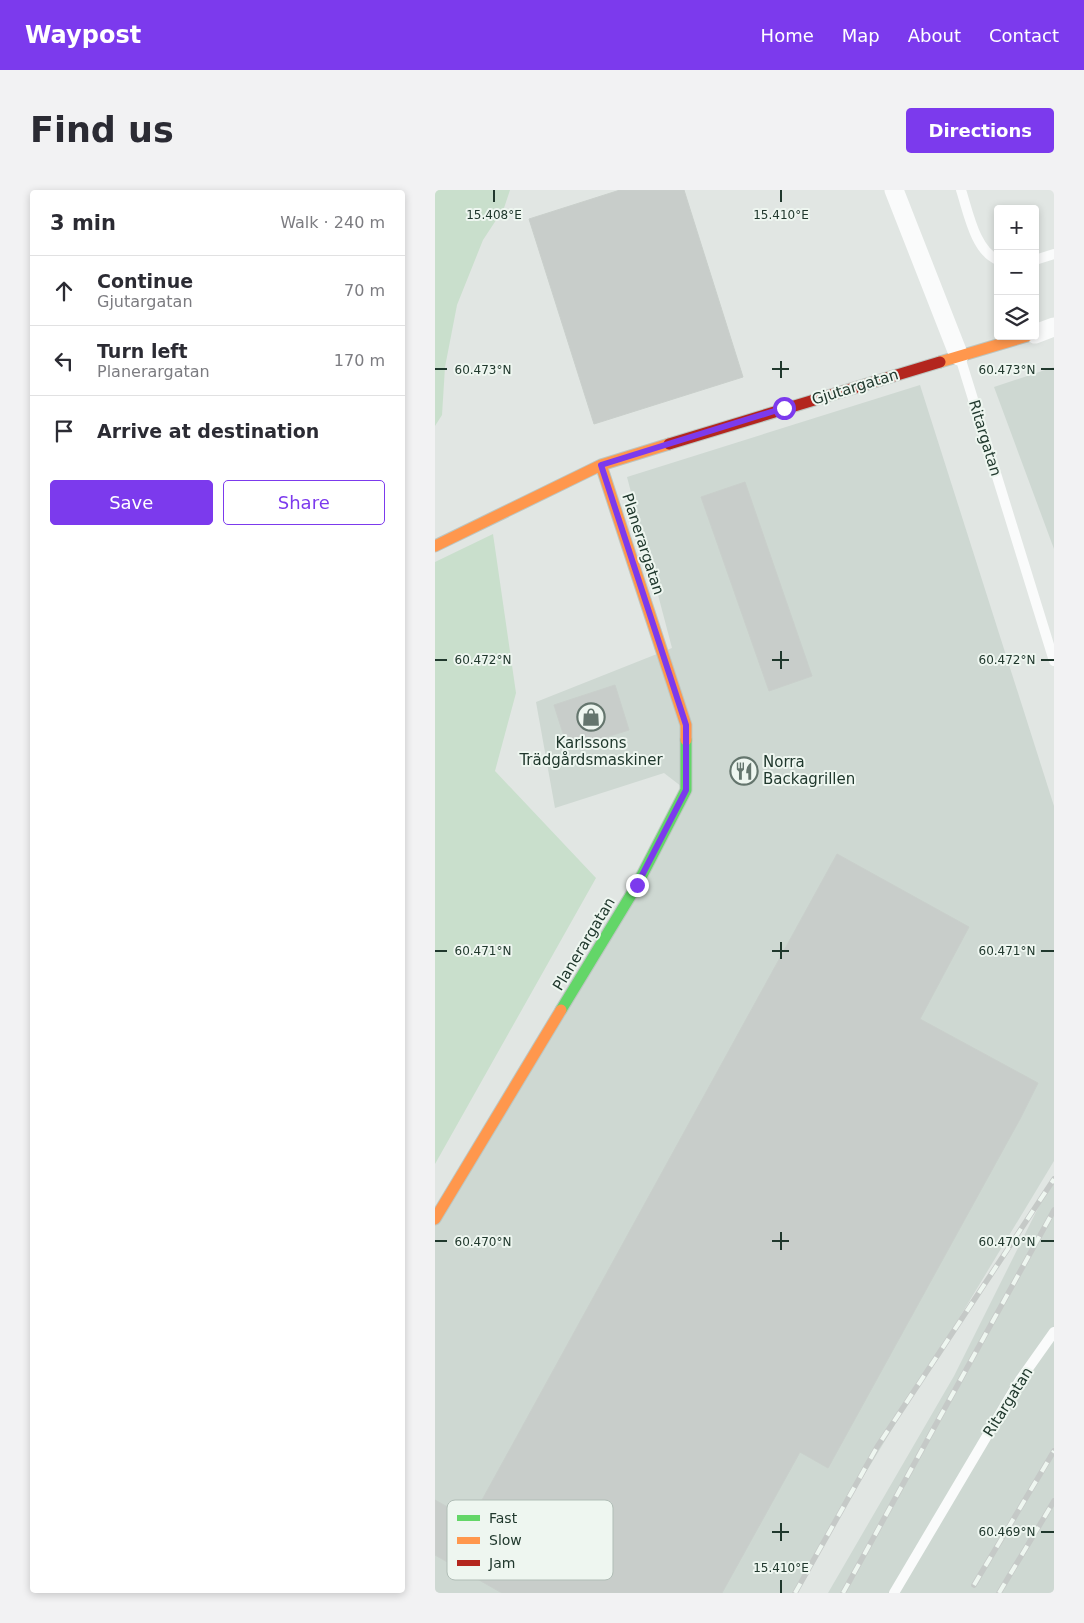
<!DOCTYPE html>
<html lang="en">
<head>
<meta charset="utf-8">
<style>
  :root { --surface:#fff; --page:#f2f2f3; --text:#2b2b33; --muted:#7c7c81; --line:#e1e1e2; --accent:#7c3aed }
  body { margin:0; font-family:"DejaVu Sans",sans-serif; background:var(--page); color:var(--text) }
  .controls { position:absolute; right:15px; top:15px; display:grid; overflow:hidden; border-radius:5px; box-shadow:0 2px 8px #0003 }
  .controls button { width:45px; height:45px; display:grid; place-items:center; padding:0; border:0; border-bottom:1px solid var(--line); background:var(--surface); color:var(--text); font:25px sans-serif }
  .stop { position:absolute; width:15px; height:15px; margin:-11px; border:4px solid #7c3aed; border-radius:50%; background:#fff }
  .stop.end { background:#7c3aed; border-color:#fff; box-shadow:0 1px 5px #0008 }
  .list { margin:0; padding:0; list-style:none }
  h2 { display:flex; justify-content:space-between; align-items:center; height:65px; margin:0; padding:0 20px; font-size:21px }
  h2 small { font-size:16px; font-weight:400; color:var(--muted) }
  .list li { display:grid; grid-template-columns:32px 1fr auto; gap:15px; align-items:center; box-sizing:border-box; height:70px; padding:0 20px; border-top:1px solid var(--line) }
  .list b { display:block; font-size:19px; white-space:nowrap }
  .list p { margin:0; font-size:16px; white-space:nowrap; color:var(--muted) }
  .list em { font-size:16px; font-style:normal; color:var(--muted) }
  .actions { display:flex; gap:10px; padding:15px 20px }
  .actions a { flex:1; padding:11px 0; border:1px solid var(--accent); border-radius:5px; text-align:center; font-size:18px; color:var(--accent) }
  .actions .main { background:var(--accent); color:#fff }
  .icon { flex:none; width:28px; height:28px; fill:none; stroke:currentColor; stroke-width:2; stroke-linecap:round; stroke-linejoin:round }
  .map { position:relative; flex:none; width:619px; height:1403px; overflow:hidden; border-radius:5px }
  header { display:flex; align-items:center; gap:30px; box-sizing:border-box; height:70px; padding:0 25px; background:var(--accent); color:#fff }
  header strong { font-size:24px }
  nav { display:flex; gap:28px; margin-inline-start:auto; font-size:18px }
  .intro { display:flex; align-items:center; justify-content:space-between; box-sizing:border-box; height:120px; padding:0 30px }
  h1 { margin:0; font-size:35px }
  .button { padding:12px 22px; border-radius:5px; background:var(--accent); color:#fff; font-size:18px; font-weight:700 }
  main { display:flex; gap:30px; padding:0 30px }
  aside { flex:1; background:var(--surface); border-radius:5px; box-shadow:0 2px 8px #0003 }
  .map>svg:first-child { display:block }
</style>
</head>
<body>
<header>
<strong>Waypost</strong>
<nav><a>Home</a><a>Map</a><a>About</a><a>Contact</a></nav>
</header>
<div class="intro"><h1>Find us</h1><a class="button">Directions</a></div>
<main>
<aside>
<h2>3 min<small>Walk · 240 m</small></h2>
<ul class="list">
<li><svg class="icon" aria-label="ahead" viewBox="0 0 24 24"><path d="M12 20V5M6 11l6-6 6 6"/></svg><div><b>Continue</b><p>Gjutargatan</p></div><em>70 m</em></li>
<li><svg class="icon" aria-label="left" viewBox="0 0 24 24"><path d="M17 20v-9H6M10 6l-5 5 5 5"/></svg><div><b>Turn left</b><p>Planerargatan</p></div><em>170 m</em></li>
<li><svg class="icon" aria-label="arrive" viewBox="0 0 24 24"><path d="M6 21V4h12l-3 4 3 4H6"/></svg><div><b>Arrive at destination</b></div></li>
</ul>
<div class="actions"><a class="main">Save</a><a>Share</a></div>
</aside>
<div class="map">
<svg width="619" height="1403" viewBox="0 0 619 1403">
  <rect width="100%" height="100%" fill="#e1e6e3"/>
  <path fill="#ced8d2" d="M619,177v182l-60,-162z
    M485,195l134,421v355l-261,432h-358v-374l251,-429 -22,-17 -109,35 -19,-106 136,-54 -45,-171z
    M619,986v417h-226l126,-217z"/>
  <path fill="#c9dfcc" d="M0,0h75l-6,18 -21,32 -26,65 -12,62 -3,48 -7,11z
    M58,344l23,159 -21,78 101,107 -161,286v-602z"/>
  <path fill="#c8cdca" stroke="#c9cfcb" d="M185,0h64l59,187 -149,47 -65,-205z
    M310,292l67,194 -43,15 -68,-194z
    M180,495l14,45 -61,19 -14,-44z
    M402,664l132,73 -49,92 118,64 -18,36 -192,349 -28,-16 -78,141h-220l-67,-38v-55l36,20z"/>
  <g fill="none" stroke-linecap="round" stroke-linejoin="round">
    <g stroke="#bcc6c1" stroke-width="13">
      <path id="fast" d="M126,820l76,-125 49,-95v-50"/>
    </g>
    <g stroke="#bcc6c1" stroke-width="13">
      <path id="slow" d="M505,172l87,-26
        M166,275l85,260v15
        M0,356l166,-81 68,-21
        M0,1029l126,-209"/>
    </g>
    <g stroke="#bcc6c1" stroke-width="13">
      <path id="jam" d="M234,254l271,-82"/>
    </g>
    <path stroke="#fafbfb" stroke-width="10" d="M526,0c7,21 14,61 37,70
      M600,70l19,-6
      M525,167l94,304
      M459,1403l126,-213 34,-48"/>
    <path stroke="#fafbfb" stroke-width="19" d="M459,0l65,166
      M600,144l19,-7"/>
    <use href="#fast" stroke="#63d668" stroke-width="11"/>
    <use href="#slow" stroke="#ff974d" stroke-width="11"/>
    <use href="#jam" stroke="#b3261e" stroke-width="11"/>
    <g stroke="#c5c9c7" stroke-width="5.5">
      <path id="rail" d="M539,1395l80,-134
        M360,1403l82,-146 177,-268
        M408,1403l211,-383
        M564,1403l55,-92"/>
    </g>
    <use href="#rail" stroke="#eef6f0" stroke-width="4" stroke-dasharray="11" stroke-linecap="butt"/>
  </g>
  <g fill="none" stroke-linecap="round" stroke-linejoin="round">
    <path stroke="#7c3aed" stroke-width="6" d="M202,695l49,-95v-65l-85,-260 183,-57"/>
  </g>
  <path fill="none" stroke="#20382d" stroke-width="2" d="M59,0v12M346,0v12M346,171v17M0,179h12M337,179h17M606,179h13M346,461v18M0,470h12M337,470h17M606,470h13M346,752v17M0,761h12M337,761h17M606,761h13M346,1042v18M0,1051h12M337,1051h17M606,1051h13M346,1333v18M337,1342h17M606,1342h13M346,1390v13"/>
  <defs>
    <g id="shop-ring" transform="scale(1.4375)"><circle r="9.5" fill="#eef6f0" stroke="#64756d" stroke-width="1.5"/><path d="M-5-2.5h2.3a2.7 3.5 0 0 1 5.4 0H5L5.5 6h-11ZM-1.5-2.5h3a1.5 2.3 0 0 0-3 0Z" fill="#64756d"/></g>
    <g id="restaurant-ring" transform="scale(1.4375)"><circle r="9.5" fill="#eef6f0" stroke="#64756d" stroke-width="1.5"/><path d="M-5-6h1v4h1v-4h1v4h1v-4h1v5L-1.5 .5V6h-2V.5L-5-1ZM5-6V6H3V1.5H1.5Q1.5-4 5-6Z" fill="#64756d"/></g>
  </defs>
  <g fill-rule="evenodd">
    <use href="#shop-ring" x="156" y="527"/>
    <use href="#restaurant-ring" x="309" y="581"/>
  </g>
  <g text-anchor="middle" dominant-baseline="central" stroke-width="4" stroke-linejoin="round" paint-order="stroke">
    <g font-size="15" fill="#20382d" stroke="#eef6f0">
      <text transform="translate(420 197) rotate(-17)">Gjutargatan</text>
      <text transform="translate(550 248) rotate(73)">Ritargatan</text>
      <text transform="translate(208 354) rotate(72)">Planerargatan</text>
      <text transform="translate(149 754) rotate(-59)">Planerargatan</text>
      <text transform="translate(573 1212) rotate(-58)">Ritargatan</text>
    </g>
    <g font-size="15" fill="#20382d" stroke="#eef6f0">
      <text x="156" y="553">Karlssons<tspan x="156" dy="17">Trädgårdsmaskiner</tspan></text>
      <text x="328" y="572" text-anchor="start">Norra<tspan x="328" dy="17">Backagrillen</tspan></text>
    </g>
  </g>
  <rect x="12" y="1310" width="166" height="80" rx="8" fill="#eef6f0" stroke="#b0bdb6" stroke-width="1"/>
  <rect x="22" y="1325" width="23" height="6" fill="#63d668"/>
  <rect x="22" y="1347" width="23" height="7" fill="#ff974d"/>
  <rect x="22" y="1370" width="23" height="6" fill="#b3261e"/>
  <g font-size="14" fill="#20382d">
    <text x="54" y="1333">Fast</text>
    <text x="54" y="1355">Slow</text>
    <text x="54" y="1378">Jam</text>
  </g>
  <g font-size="12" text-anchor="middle" fill="#20382d" stroke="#eef6f0" stroke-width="4" stroke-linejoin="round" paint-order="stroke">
    <text x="59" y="29">15.408°E</text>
    <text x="346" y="29">15.410°E</text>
    <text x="48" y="184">60.473°N</text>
    <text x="572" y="184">60.473°N</text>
    <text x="48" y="474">60.472°N</text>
    <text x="572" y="474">60.472°N</text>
    <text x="48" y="765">60.471°N</text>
    <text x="572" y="765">60.471°N</text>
    <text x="48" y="1056">60.470°N</text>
    <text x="572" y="1056">60.470°N</text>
    <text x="572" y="1346">60.469°N</text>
    <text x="346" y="1382">15.410°E</text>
  </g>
</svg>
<div class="controls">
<button>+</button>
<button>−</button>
<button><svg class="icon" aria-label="layers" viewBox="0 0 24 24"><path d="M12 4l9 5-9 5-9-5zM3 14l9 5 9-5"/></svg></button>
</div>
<div class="stop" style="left:349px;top:218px"></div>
<div class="stop end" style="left:202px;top:695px"></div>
</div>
</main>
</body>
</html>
